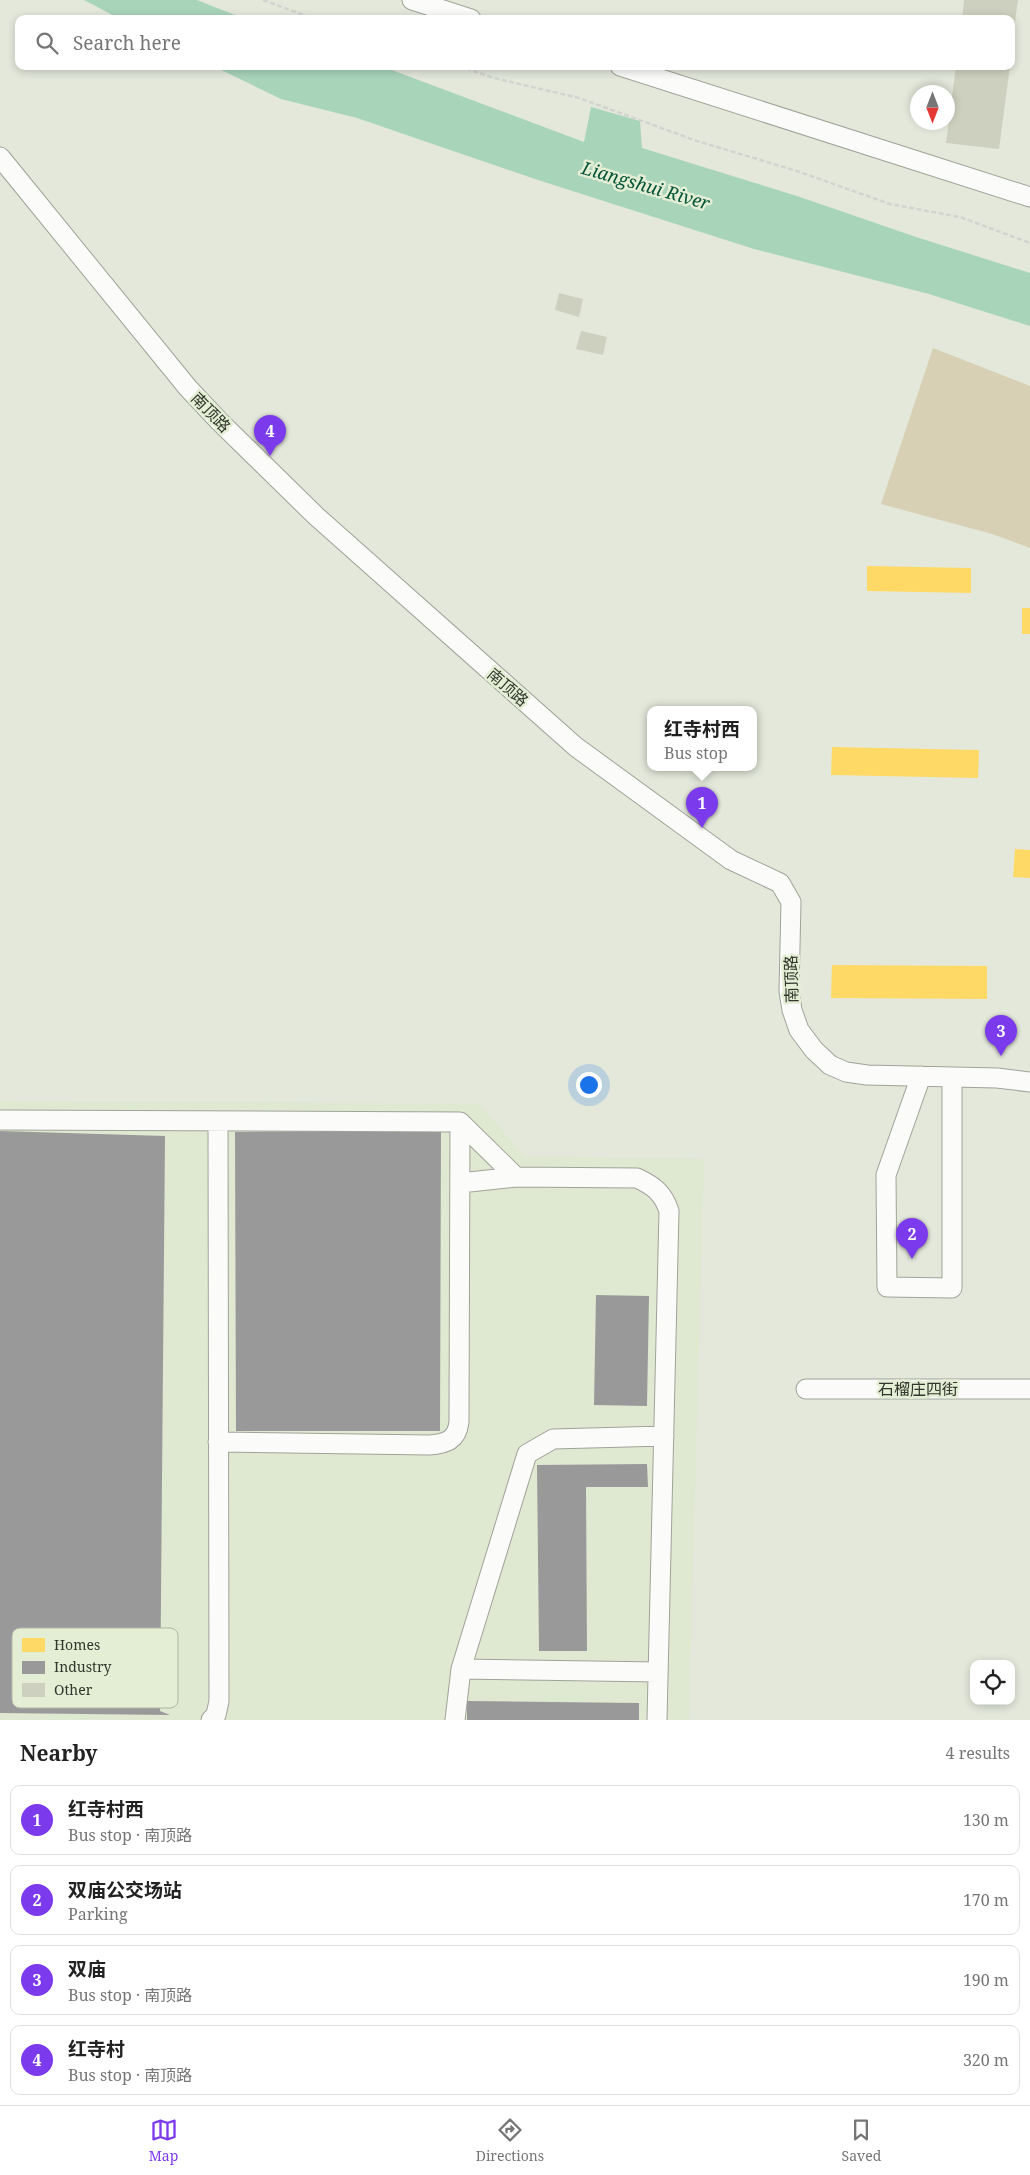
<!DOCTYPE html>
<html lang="en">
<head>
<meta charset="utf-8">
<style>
  :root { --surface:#fff; --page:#f2f2f2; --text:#222; --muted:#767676; --line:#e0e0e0; --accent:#7c3aed }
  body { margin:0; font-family:"Noto Serif","Noto Sans SC",serif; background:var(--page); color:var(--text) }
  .controls { position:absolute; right:15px; bottom:15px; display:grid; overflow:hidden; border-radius:10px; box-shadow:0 2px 8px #0003 }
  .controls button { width:45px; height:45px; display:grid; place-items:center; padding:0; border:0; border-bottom:1px solid var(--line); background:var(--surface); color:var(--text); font:25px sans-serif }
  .compass { position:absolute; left:910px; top:85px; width:45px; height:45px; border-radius:50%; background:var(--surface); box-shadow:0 2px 8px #0003; rotate:180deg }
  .you { position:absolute; left:588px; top:1084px; width:18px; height:18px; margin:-12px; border:4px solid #fff; border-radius:50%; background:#1a73e8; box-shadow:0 0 0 8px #1a73e833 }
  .badge { display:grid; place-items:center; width:32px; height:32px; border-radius:50%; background:var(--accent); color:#fff; font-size:16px; font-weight:700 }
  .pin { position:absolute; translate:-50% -41px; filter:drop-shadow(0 1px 2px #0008) }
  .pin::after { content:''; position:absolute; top:26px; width:18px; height:15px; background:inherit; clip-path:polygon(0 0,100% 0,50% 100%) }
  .popup { position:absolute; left:647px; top:706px; width:110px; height:65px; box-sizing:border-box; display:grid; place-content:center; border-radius:10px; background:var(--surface); filter:drop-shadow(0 1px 4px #0005); font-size:16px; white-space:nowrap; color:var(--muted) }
  .popup b { font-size:19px; color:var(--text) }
  .popup::after { content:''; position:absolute; left:50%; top:100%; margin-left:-10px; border:10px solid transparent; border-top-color:var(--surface) }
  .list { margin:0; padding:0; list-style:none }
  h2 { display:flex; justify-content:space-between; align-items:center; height:65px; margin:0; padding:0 20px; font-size:21px }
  h2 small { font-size:16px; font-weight:400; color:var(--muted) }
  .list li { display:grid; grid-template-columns:32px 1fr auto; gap:15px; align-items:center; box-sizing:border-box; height:70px; margin:0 10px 10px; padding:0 10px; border:1px solid var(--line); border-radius:10px }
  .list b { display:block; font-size:19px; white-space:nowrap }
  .list p { margin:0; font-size:16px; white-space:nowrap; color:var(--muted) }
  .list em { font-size:16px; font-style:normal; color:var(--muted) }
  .icon { flex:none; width:28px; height:28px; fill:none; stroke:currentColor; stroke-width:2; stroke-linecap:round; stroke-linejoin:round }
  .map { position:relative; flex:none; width:1030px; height:1720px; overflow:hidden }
  .search { position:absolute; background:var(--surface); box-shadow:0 2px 8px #0003; left:15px; right:15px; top:15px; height:55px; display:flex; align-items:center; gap:12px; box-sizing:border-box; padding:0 18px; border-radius:10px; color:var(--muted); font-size:19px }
  .sheet { height:385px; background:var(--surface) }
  nav { display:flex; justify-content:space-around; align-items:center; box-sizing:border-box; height:70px; border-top:1px solid var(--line); background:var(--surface); font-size:14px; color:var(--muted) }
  nav a { display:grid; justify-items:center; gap:2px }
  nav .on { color:var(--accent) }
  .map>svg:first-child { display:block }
</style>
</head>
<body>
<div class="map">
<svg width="1030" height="1720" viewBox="0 0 1030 1720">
  <rect width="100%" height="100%" fill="#e3e8db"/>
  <path fill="#dfe8d1" d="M0,1101l480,3 44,52 180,3 -15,561h-689z"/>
  <path fill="#d7d0b5" d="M933,348l97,38v162l-38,-14 -111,-30z"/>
  <path fill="#a8d4ba" d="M84,0h113l48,19h-125z
    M213,66h168l203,76 7,-35 49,14 2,27 155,48 119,41 114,36v53l-101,-32 -175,-45 -216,-69 -181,-62 -76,-19z"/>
  <path fill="#ffd966" d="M867,566l104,2v25l-104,-2z
    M1022,608h8v26h-8z
    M832,747l147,3 -1,28 -147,-3z
    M1015,849l15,1v28l-17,-1z
    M832,965l155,1v33l-156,-1z"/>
  <path fill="#999" d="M441,1130l-1,301h-204l-1,-299z
    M0,1131l165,5 -5,575 10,4 -170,-2z
    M596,1295l53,1 -2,110 -53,-1z
    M647,1464l1,23h-62l1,164h-48l-2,-186z
    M467,1701l172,2v17h-172z"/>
  <path fill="#ced0bf" d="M964,0h54l-6,43 -1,-24h-49z
    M956,66h54l-11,83 -53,-6z
    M559,293l24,6 -4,18 -24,-7z
    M581,331l26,6 -4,18 -27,-6z"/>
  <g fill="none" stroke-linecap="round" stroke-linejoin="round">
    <g stroke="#9fa399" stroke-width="21">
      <path id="minor" d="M412,0l59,19
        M620,66l410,131
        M0,157l188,231 31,33 97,95 260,231 155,113 49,23 11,19 -2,89 3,19 7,20 15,20 16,15 16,7 21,3 130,3 33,4
        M921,1076l-35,99 1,112 65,1v-211
        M0,1120l460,2 -1,300c-2,18 -13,22 -30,23l-211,-3
        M460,1122l56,55 -56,6
        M516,1177l121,1c17,8 26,15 32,33l-12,509
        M806,1389h224
        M461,1669l197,3
        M211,1720l5,-5 3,-14 -1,-580
        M455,1720l6,-51 66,-215 26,-15 111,-3"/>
    </g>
    <path stroke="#d2d4cf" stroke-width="2.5" stroke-dasharray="5 2.5" stroke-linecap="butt" d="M263,0l52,19
      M459,66l35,12 85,20 118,43 100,30 93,33 70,13 70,26"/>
    <use href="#minor" stroke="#fbfcfa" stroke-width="19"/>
  </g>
  <g text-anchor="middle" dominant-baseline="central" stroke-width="5" stroke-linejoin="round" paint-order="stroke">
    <g font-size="16" fill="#32362c" stroke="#e4eed5">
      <text transform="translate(211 412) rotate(46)">南顶路</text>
      <text transform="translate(508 687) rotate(41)">南顶路</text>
      <text transform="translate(791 979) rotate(-91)">南顶路</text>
      <text x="918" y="1389">石榴庄四街</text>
    </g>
    <g font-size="18" font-style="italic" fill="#045438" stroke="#e4eed5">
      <text transform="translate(646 185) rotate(16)">Liangshui River</text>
    </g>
  </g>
  <rect x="12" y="1628" width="166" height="80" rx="8" fill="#e4eed5" stroke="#afb7a2" stroke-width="1"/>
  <rect x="22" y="1638" width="23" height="14" fill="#ffd966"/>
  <rect x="22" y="1661" width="23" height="13" fill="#999"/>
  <rect x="22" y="1683" width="23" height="14" fill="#ced0bf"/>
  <g font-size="14" fill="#32362c">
    <text x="54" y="1650">Homes</text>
    <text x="54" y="1672">Industry</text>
    <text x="54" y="1695">Other</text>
  </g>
</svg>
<div class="controls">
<button><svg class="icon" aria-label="locate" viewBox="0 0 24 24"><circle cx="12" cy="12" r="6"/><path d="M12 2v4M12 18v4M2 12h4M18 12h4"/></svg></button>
</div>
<svg class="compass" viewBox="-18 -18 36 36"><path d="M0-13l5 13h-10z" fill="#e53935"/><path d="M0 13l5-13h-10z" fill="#767676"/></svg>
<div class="you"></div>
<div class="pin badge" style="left:702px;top:828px">1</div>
<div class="popup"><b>红寺村西</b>Bus stop</div>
<div class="pin badge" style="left:912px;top:1259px">2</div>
<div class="pin badge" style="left:1001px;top:1056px">3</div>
<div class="pin badge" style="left:270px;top:456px">4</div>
<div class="search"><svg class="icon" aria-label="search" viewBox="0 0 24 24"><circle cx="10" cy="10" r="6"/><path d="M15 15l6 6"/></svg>Search here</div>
</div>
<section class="sheet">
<h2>Nearby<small>4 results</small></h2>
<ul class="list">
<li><span class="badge">1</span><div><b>红寺村西</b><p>Bus stop · 南顶路</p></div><em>130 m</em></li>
<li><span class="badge">2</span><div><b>双庙公交场站</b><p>Parking</p></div><em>170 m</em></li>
<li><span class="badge">3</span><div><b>双庙</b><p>Bus stop · 南顶路</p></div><em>190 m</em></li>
<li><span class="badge">4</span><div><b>红寺村</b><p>Bus stop · 南顶路</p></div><em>320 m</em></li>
</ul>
</section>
<nav>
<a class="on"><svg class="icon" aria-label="map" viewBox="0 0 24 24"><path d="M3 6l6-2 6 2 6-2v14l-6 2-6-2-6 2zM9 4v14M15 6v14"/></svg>Map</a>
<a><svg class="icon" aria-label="directions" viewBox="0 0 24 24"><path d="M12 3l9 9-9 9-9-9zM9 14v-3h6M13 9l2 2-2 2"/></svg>Directions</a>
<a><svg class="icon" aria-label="saved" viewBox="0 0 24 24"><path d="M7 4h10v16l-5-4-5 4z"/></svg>Saved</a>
</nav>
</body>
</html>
